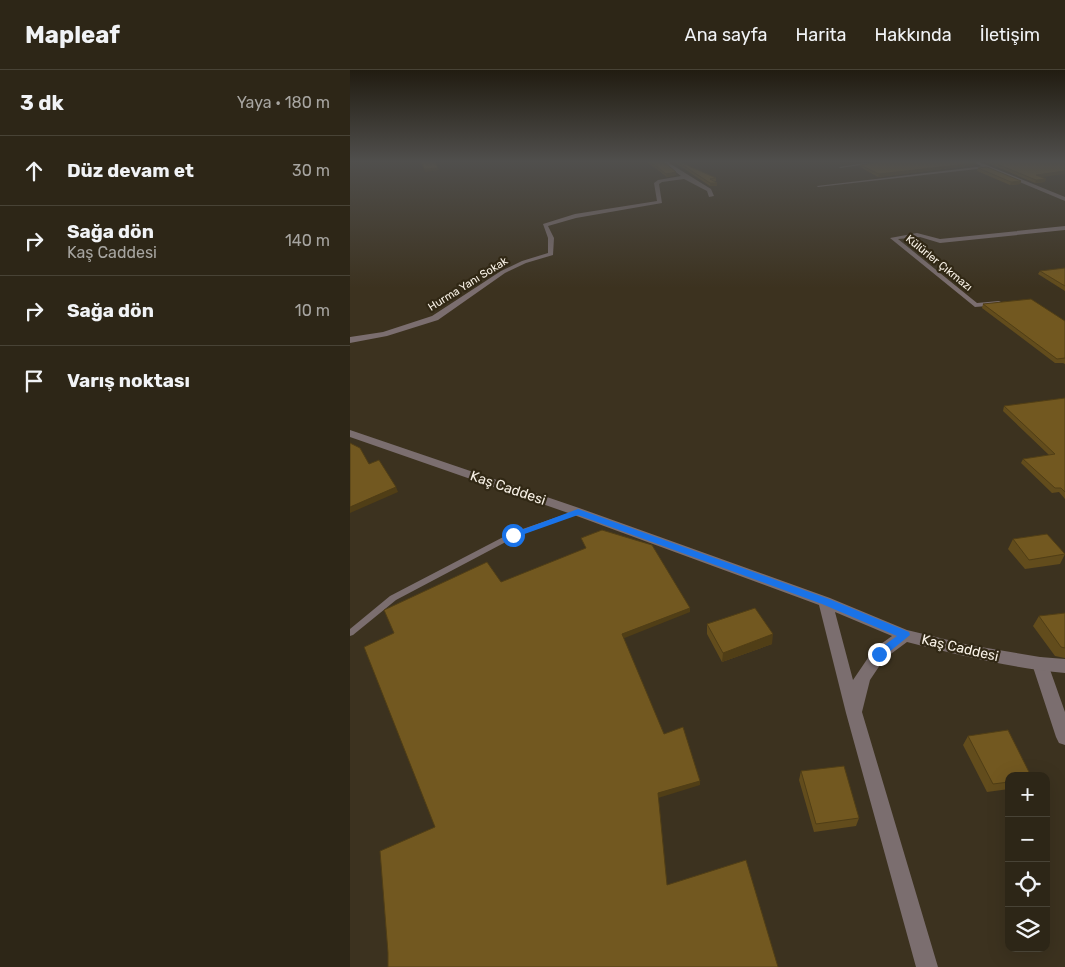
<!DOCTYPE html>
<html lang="tr">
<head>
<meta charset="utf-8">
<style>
  :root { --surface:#2d2617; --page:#393224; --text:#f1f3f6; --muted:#a7a5a1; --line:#484336 }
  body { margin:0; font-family:Rubik,sans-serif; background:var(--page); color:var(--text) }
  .controls { position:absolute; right:15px; bottom:15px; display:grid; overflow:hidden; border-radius:10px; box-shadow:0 5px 20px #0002 }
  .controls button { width:45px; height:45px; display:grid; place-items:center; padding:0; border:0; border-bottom:1px solid var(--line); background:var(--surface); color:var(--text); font:25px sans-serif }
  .stop { position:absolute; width:15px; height:15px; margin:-11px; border:4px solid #1a73e8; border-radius:50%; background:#fff }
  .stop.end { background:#1a73e8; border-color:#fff; box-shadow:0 1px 5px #0008 }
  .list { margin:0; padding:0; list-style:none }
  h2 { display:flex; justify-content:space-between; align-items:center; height:65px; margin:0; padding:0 20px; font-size:21px }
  h2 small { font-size:16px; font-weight:400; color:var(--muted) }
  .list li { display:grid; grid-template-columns:32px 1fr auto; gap:15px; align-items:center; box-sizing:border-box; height:70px; padding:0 20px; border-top:1px solid var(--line) }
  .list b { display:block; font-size:19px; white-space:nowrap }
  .list p { margin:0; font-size:16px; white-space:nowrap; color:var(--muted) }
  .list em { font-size:16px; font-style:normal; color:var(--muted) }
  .icon { flex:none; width:28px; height:28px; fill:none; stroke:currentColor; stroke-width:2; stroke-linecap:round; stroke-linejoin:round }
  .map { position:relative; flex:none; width:715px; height:897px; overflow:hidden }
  header { display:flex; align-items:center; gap:30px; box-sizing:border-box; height:70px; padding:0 25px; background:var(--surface); border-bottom:1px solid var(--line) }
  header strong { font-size:24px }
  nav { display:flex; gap:28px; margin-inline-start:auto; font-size:18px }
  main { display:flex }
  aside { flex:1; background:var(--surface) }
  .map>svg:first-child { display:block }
</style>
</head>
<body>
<header>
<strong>Mapleaf</strong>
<nav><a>Ana sayfa</a><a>Harita</a><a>Hakkında</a><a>İletişim</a></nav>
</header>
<main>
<aside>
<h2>3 dk<small>Yaya · 180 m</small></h2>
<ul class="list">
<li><svg class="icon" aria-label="ahead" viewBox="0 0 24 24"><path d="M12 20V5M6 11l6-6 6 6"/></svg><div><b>Düz devam et</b></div><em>30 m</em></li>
<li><svg class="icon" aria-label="right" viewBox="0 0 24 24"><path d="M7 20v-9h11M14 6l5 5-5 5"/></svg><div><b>Sağa dön</b><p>Kaş Caddesi</p></div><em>140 m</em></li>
<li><svg class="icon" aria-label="right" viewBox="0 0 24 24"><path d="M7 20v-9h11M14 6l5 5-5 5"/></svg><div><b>Sağa dön</b></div><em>10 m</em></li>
<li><svg class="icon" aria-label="arrive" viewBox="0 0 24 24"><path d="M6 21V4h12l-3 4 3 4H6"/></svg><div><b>Varış noktası</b></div></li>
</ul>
</aside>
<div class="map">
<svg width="715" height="897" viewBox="0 0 715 897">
  <rect width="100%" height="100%" fill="#3c321f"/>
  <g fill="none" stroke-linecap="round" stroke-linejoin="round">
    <path fill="#7b6e6f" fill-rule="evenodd" d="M517,93l1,1 -28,4 -1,-1z
      M635,96l1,2 -168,19 -1,-1z
      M228,440l3,2 -1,1 -65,24 -119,63 -43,35 -3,1v-7l40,-33 121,-63z"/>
    <path fill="#7b6e6f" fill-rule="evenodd" d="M313,92h8l-2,1 42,26 3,7 -5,1 -2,-6 -23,-12 -22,3 -3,2 3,19 -86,15 -28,8 6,12 -1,17 -27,8 -21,10 -67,47 -51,16 -37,7v-6l33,-5 49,-16 69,-45 21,-10 26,-8v-15l-5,-14 32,-10 82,-13 -3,-18 4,-3 23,-4z
      M629,92l86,35v4l-93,-39z
      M715,156v4l-125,13 -20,-6 -22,2 79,64 22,-2 4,2 -4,2 -24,2 -85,-69 27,-5 23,6z
      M690,587l6,2 2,5 17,48v33l-6,-2 -3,-6 -24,-73 2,-5z"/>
    <path fill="#7b6e6f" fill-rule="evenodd" d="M0,360l232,79 248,89 77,32 62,15 71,12 25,2v14c-54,-5 -106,-18 -158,-31l-23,17 -14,21 -8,32 76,255h-22l-70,-254 -27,-108 -245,-90 -224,-78zM485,542l57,24 -18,13 -21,31z"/>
  </g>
  <path fill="#624c1c" d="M297,92h17l12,13 -9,2z
    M324,92h6l36,16v3h-2l3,2v3h-7z
    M635,92h80l-24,15 4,5 -10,1z
    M626,93l-1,2 -97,12 -18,-10v-2z
    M628,98l43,13 -1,3 -10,1 -33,-14z
    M715,198v23l-27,-17 2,-3z
    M633,234l82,17v43l-2,-1h-8l-73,-55z
    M715,328v101l-6,-7 -7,1 -31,-30 2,-4 26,-4 -46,-44 1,-5z
    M663,469l52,15 -5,10 -35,5 -17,-20z
    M715,543v45l-10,-2 -22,-30 6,-10z
    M357,554l65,20 -50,18 -15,-28z
    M618,666l41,40v13l-22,3 -24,-47z
    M451,701l58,47 -3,8 -42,6 -15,-52z"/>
  <path fill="#503e16" d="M626,93l-1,2 -97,12 1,-3z
    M88,98l1,2 -14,2 -1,-3z
    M715,101v3l-30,4 1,-3z
    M326,102v3l-9,2 -1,-3z
    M696,109l-1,3 -10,1 1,-3z
    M671,111l-1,3 -10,1 1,-3z
    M360,113h7v3h-7z
    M46,417l2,5 -48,21v-6z
    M340,538v4l-68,27v-5z
    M423,564l-1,10 -50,18 1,-9z
    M350,711v4l-42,13v-5z"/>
  <path fill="#725820" stroke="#503e16" d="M71,92h14l3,6 -14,1z
    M301,92h13l12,10 -10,2z
    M328,92h2l36,16 -6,1 7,4h-7z
    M528,92h97l1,1 -97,11 -19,-9z
    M642,92h73v9l-29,4 10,4 -10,1z
    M637,97l34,14 -10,1 -33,-14z
    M715,198v18l-25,-15z
    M681,229l34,22v37l-8,1 -74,-55z
    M715,328v94l-4,-4h-6l-32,-29 32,-5 -51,-48z
    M0,373l10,5 9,16 10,-4 17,27 -46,20z
    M252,460l50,15 38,63 -68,26 42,100 19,-7 17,54 -42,12 9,92 79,-25 32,107h-390v-14l-8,-102 55,-24 -71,-180 30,-14 -10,-23 103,-48 14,20 85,-34 -5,-10z
    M697,464l18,20 -36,6 -16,-21z
    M405,538l18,26 -50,19 -16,-29z
    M715,543v35l-4,-1 -22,-31z
    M658,660l23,46h-22v6l-16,2 -25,-48z
    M494,696l15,52 -43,6 -15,-53z"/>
  <linearGradient id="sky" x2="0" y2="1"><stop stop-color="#211c11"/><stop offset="0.42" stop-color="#504f4d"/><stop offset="1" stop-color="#504f4d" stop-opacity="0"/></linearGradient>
  <rect width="715" height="218" fill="url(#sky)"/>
  <path fill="#1a73e8" d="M228,439l251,90 80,33 1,3 -27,22h-7v-6l21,-15 -75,-32 -244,-89 -62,22 -3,1 -5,-3z"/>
  <g text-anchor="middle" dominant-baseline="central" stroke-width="4.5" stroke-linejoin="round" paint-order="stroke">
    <g font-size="11" fill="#f9f2e7" stroke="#312815">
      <text transform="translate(589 193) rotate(39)">Külürler Çıkmazı</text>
      <text transform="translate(118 214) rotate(-32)">Hurma Yanı Sokak</text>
    </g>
    <g font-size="14" fill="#f9f2e7" stroke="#312815">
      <text transform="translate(158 418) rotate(19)">Kaş Caddesi</text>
      <text transform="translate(610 578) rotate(13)">Kaş Caddesi</text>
    </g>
  </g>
</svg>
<div class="controls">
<button>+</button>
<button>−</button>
<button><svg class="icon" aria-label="locate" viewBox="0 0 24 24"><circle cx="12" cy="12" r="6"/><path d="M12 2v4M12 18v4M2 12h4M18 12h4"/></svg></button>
<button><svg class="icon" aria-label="layers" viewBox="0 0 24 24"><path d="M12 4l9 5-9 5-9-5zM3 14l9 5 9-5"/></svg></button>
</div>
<div class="stop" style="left:163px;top:465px"></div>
<div class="stop end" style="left:529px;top:584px"></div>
</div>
</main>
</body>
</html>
